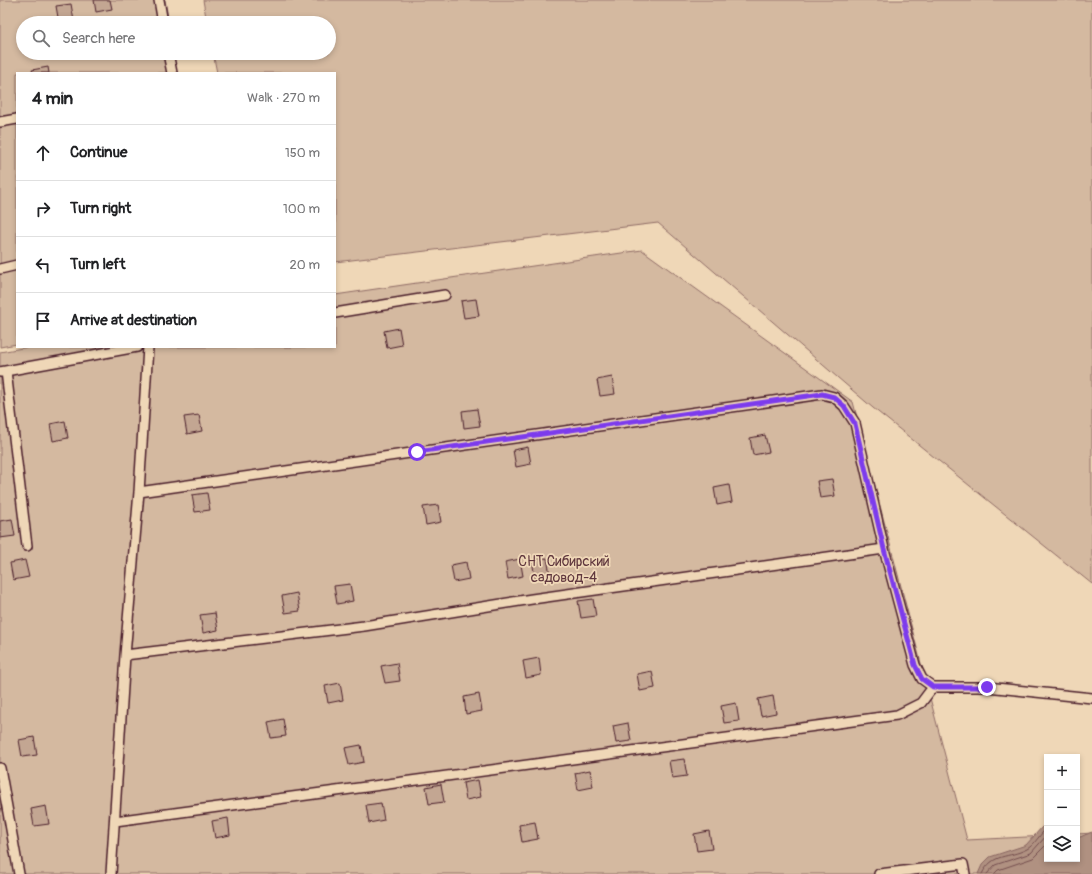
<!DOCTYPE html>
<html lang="en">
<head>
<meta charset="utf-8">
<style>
  :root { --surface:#fff; --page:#f6f6f6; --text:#202124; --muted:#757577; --line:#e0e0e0 }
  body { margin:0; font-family:Pangolin,sans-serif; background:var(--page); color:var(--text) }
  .controls { position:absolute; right:12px; bottom:12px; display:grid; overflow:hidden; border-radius:0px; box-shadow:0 2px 6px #0003 }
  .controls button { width:36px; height:36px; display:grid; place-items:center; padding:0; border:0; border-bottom:1px solid var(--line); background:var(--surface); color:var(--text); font:20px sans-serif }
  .stop { position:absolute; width:12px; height:12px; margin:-9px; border:3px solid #7c3aed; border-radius:50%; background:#fff }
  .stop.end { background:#7c3aed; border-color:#fff; box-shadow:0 1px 4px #0008 }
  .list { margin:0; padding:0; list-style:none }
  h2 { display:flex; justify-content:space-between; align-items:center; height:52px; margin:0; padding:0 16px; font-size:17px }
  h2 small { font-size:13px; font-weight:400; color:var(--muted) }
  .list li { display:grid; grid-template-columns:26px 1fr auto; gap:12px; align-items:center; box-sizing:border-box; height:56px; padding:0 16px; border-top:1px solid var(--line) }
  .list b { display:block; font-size:15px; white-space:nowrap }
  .list em { font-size:13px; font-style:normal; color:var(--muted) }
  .icon { flex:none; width:22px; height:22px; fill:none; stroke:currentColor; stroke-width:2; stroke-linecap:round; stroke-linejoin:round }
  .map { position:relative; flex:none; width:1092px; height:874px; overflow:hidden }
  .search { position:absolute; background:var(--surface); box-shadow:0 2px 6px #0003; left:16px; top:16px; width:320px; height:44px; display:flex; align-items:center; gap:10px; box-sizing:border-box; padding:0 14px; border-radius:22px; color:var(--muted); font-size:15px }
  .panel { position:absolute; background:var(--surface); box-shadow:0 2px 6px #0003; left:16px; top:72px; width:320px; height:276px; border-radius:0px }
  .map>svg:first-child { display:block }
</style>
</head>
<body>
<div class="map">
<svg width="1092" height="874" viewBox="0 0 1092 874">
  <rect width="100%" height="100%" fill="#efd7b7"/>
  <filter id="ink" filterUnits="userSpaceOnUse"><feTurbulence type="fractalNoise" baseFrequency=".025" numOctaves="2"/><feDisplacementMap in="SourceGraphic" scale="8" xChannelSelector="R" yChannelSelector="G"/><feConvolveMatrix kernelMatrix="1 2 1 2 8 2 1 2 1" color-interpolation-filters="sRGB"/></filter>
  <g filter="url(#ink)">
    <path fill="#d4b9a0" stroke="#8f6c66" d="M0,0h165l4,23h-146v30h150l4,20h-160v271l-17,3z
      M203,0h889v584l-219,-176 -215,-185 -323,39v-189h-118l-4,-20h116v-30h-122z
      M642,250l211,152 114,438 80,-4v23h30v-25l15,-1v41h-1092v-522l28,-5h307v-52z"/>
    <path fill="#b09181" stroke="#87635f" d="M1047,826v33h30v-23l3,1 12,-5v42h-114l4,-9 8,-8 36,-12 16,-18z"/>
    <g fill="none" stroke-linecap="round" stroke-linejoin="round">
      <path stroke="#734d4d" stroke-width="1" d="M982,874c11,-22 26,-15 45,-25 6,-3 12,-13 17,-18l3,-1
        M987,874l8,-9 36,-12 16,-18
        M994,874l4,-4 35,-12 14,-14"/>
    </g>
    <path fill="#c3a692" stroke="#4a1f2b" d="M94,0h16l2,9 -16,3z
      M71,4l3,17 -15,2 -3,-17z
      M48,67l1,6h-16l-1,-3z
      M476,299l3,17 -15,2 -3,-17z
      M399,328l3,17 -15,3 -3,-17z
      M612,377l3,17 -15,2 -3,-16z
      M477,409l3,17 -16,2 -2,-17z
      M199,415l3,16 -15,3 -3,-17z
      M65,421l3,17 -15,3 -3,-17z
      M765,435l4,17 -16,3 -3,-17z
      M528,447l3,17 -15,3 -3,-17z
      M832,479l3,17 -15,2 -3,-17z
      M729,485l3,17 -15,3 -3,-17z
      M207,493l3,17 -15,2 -3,-17z
      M438,505l3,17 -15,3 -3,-18z
      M12,519l3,17 -15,2v-17z
      M547,558l3,17 -15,3 -3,-18z
      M520,559l3,17 -15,3 -3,-17z
      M25,560l4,17 -16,3 -3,-17z
      M466,562l3,17 -15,3 -3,-17z
      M350,584l3,17 -16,3 -3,-18z
      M297,593l3,18 -15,2 -3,-17z
      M593,599l3,17 -15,2 -3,-17z
      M215,613l3,17 -15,3 -3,-18z
      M539,658l2,17 -15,3 -3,-17z
      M397,663l3,18 -15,2 -4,-17z
      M652,671l3,17 -15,3 -3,-17z
      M340,683l3,17 -15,3 -3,-17z
      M479,694l3,17 -16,3 -2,-17z
      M773,696l3,17 -15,3 -3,-17z
      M736,703l3,18 -15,2 -3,-17z
      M283,719l3,17 -15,2 -3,-16z
      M628,723l3,18 -15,2 -3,-17z
      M34,737l3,18 -15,2 -3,-17z
      M361,745l3,17 -15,3 -4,-17z
      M684,759l3,17 -15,2 -3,-17z
      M590,770l3,17 -15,3 -3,-17z
      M478,780l3,17 -15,3 -3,-17z
      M441,784l3,18 -15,2 -3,-17z
      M381,803l3,17 -15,3 -3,-18z
      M46,806l3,18 -15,2 -3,-17z
      M228,818l2,17 -15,3 -3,-17z
      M535,822l3,17 -16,3 -3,-17z
      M709,831l3,18 -15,2 -3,-17z"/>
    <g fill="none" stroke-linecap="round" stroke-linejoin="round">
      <g stroke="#4a1f2b" stroke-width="12">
        <path id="service" d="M159,0l4,23
          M168,53l4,20
          M0,122l17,-3
          M0,269l17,-4
          M335,313l110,-18
          M6,371l21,175
          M0,372l137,-25
          M139,492l683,-98 12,3 10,9 11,17 29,126 31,116 7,14 11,8h54l105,11
          M125,655l239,-29 168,-27 352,-50
          M0,768l19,106
          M115,821l782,-106 24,-12 12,-16
          M111,874l14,-219 14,-163 9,-145
          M879,874l84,-10 2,10"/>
      </g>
      <use href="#service" stroke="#efd7b7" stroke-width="9"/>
    </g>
  </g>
  <g fill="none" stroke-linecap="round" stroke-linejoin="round" filter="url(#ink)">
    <path stroke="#7c3aed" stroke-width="5" d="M417,452l405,-58 12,3 10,9 11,18 29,125 31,116 7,14 11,8h54"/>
  </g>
  <g text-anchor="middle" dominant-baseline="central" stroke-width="3.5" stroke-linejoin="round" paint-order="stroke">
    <g font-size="14" fill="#5f363d" stroke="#efd7b7">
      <text x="564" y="561">СНТ Сибирский<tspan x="564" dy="16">садовод-4</tspan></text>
    </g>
  </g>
</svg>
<div class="controls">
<button>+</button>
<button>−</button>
<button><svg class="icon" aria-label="layers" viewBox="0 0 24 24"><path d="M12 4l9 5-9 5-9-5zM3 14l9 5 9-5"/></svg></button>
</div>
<div class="stop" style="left:417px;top:452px"></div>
<div class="stop end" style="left:987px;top:687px"></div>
<div class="search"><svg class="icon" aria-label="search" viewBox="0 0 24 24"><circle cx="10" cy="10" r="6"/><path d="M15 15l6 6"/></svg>Search here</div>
<section class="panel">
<h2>4 min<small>Walk · 270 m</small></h2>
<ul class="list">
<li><svg class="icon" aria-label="ahead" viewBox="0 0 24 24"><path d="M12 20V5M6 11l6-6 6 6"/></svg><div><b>Continue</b></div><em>150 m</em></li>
<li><svg class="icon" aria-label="right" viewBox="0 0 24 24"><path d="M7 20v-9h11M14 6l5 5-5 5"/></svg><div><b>Turn right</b></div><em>100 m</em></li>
<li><svg class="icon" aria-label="left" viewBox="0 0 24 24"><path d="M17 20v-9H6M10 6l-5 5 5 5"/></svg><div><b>Turn left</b></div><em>20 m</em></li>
<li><svg class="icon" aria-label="arrive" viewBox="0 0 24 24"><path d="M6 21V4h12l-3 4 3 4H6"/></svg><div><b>Arrive at destination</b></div></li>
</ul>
</section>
</div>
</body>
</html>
